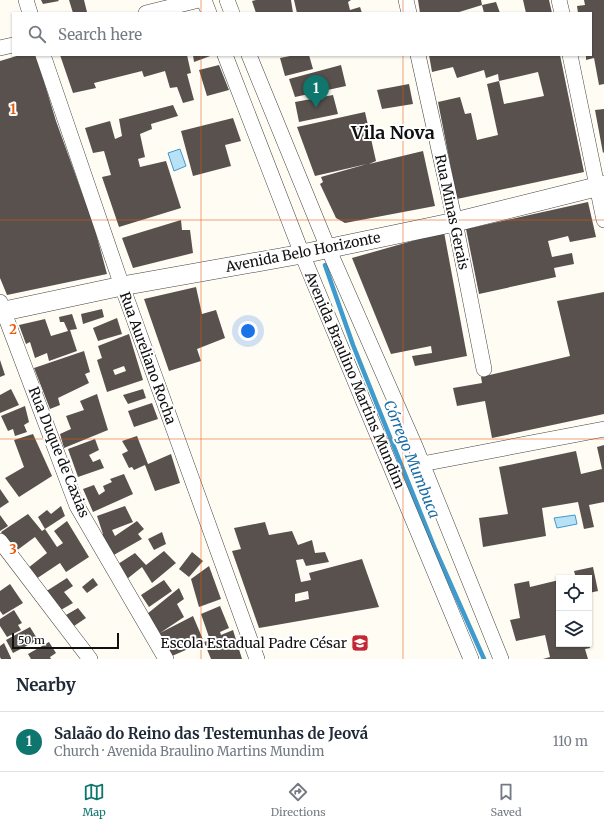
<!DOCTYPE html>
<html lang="en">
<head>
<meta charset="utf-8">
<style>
  :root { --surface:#fff; --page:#f6f6f7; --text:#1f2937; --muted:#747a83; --line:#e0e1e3; --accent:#0f766e }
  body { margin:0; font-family:Merriweather,serif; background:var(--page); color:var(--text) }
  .controls { position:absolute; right:12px; bottom:12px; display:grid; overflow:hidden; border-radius:0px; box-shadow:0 1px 3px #0004 }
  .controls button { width:36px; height:36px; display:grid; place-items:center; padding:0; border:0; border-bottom:1px solid var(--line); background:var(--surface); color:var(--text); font:20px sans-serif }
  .scale { position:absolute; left:12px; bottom:10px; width:107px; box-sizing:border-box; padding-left:4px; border:2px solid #101010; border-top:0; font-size:11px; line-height:14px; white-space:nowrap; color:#101010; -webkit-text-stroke:3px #fff; paint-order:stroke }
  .you { position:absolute; left:248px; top:331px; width:14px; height:14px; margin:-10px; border:3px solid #fff; border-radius:50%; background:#1a73e8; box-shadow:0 0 0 6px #1a73e833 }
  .badge { display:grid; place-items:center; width:26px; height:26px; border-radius:50%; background:var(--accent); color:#fff; font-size:13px; font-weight:700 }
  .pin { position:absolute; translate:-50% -33px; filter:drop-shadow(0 1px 2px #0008) }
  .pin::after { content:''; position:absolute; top:21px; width:14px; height:12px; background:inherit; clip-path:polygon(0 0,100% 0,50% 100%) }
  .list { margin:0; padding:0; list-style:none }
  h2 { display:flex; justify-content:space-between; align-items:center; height:52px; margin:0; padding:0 16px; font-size:17px }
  h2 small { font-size:13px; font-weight:400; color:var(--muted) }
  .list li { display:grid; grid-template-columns:26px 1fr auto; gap:12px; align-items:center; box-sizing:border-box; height:60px; padding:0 16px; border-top:1px solid var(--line) }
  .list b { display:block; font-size:15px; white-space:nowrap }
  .list p { margin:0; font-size:13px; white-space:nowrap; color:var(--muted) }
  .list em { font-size:13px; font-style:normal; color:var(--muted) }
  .icon { flex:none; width:22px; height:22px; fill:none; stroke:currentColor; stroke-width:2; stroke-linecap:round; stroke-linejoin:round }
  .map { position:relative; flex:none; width:604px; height:659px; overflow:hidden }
  .search { position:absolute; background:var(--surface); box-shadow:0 1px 3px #0004; left:12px; right:12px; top:12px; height:44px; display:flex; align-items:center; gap:10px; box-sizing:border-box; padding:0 14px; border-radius:0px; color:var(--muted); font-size:15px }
  .sheet { height:112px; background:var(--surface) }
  nav { display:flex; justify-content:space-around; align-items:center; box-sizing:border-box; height:56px; border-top:1px solid var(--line); background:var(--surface); font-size:11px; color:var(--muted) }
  nav a { display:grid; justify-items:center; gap:2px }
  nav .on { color:var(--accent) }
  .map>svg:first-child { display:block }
</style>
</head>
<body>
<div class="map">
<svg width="604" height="659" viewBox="0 0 604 659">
  <rect width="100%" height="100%" fill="#fffcf4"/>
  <path fill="#b8e1f6" stroke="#3f9ace" d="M180,149l6,17 -12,5 -6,-18z
    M575,515l2,9 -20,4 -3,-10z"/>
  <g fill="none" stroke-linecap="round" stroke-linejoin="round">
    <path stroke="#3f9ace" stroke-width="4.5" d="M325,265l28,80 82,204 49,110"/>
  </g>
  <path fill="#59514d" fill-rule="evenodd" d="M41,0h17l1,1 -16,3z
    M69,0h15l3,12 -14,1z
    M256,0h35l2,13h-37l-4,-12z
    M294,0h57l-3,2 2,8 10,-3 2,6h-65z
    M418,0h63l1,5 14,-3 4,11h-16l-2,-8 -26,8h-36z
    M523,0h26l3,13h-26z
    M584,0h20v84l-5,1 -5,-27 -8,2v-5h5v-42h-13l-1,-7 8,-1z
    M20,55h16l20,66 38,105 13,48 -100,21 -7,-17v-217z
    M60,55h127l4,18 -4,1 7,26 -11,3 -6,-16 -7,1 -5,-17 -21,6 -2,-6 -48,12 2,5 -23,5z
    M193,55h20l-19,7z
    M295,55h14l4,14 -28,7 -5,-18z
    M429,55h131l24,117 -127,27 -19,-97 22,-5 5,17 6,-1 6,27 21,-5 -11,-51 12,-3 5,23 40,-8 -6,-24 -39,9 -1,-7 -12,4 -2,-8 -27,8 -4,-11 -21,5z
    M219,65l10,25 -22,6 -8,-26z
    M341,65l5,21 -51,11 -6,-18z
    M409,84l4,20 -31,5 -5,-19z
    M333,95l5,19 -39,8 -4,-20z
    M173,105l5,11 -27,8 1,5 -12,5 5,23 -7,2 2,8 26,-6 15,47 -62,19 -17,-50 9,-2 -7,-24 -11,2 -8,-25 25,-7 5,18 7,-3 -3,-17z
    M604,109v43l-1,1 -8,-43z
    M365,112l11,49 -7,3 54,-13 12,55 -90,17 -9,-5 -16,-34 3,-2 -2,-5 46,-13 -52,12 -18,-49z
    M233,118l8,23 -16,4 6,21 -38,10 -12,-45z
    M588,202l8,35 -26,5 -2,-6 -20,5 4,16 20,-4 2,11 -20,4 2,9 -77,17 -13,-65z
    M181,220l1,10h8l3,23 -60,15 -11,-30z
    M444,232l23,124 -52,10 -3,-10 20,-3 -1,-7 -40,8 -39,-96z
    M196,287l6,27 14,-4 9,28 -28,11 4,12 -32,10 -25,-72z
    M604,292v122l-112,24 -7,-37 -28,5 -4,-18 29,-5 -1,-6 89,-21 -13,-55z
    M102,309l2,8 -21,7 -2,-10z
    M72,314l5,15 -7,1 7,21 -28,10 -2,-8 -12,5 -5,-16 -4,2 -7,-19 26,-6 6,17 17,-5 -4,-9h-4l-1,-5z
    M117,318l5,16 -24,7 -5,-13z
    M129,334l14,46 -36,12 -10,-32 5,-2 -4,-12zM124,366l2,5 -11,4 -2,-5z
    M84,351l6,21 -5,2 4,9 -31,15 2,7 -10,4 -16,-41z
    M0,360l5,15 -5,2z
    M11,389l8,16 -19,8v-18z
    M143,389l3,9 -18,6 -5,-9z
    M97,394l11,36 -44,18 -4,-14 11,-5 -5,-13 18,-6 -4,-9z
    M152,403l6,16 -24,8 -6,-16z
    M25,406l4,16 -5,3 3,7 -12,4 -2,-7 -5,2 -7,-15z
    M33,434l19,42 -33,21 -14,-19 19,-11 -10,-27z
    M137,436l11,28 23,-10 9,29 -25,8 -10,-26 -11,5 -2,-3 -3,1 -7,-14 6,-3 -6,-10z
    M95,439l4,11 -10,5 4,7 7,-3 4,9 -26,9 -10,-28z
    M604,445v57l-15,3 5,22 -10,2 -6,-27 -36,6 4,28 -63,11 -4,-29 29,-4 -9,-47 77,-16 5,23 21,-5 -5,-22z
    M124,474l9,20 -40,18 -10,-23 11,-4 5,10 6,-4 -2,-5 9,-4 -2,-3z
    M0,489l9,13 -9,6z
    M61,506l4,10 -20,13 -7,-12 9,-7 4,4z
    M125,506l8,16 -21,8 3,6 22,-15 7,8 -6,5 4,5 -30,17 -12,-21 3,-1 -6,-18z
    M28,514l14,17 3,-2 12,18 6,-4 -9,-12 13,-10 22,36 -23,15 -6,-9 -24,16 -8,-11 19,-15 -12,-16 -19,14 -15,-19z
    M0,515l8,11 -8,5z
    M265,522l4,13 23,-4 6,14 14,-5 3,13 10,-1 4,10 -23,4 -3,-7 -7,1 5,22 10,-2 -2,-7 53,-14 17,48 -120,21 -27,-77 9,-2 -7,-21zM308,591l1,8 -14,3v-8z
    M162,532l4,12 -12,6 -6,-11z
    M164,551l12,12 -24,20 -10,-16 -15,12 -9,-15 17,-11 11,12z
    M192,552l11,9 -14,16 -10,-8z
    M209,566l12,33 -22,8 -8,-28z
    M593,567l5,24 -9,2v-15h-13l-2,-7z
    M67,578l6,8 -9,6 9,11 -14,8 -14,-19z
    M93,578l5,7 -11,8 -5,-6z
    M164,580l8,11 -23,16 -8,-12z
    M559,580v64h30l1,4 -5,1 3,10h-45l7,-2 -5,-22 -29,6 -6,-21 10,-2 -6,-34 15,-3 1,6z
    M10,584l13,19 -20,12 -3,-4v-20z
    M179,588l5,11 -7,5 7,13 -24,16 33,-17 11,26 -32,14 -25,-42z
    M220,606l9,22 -9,4 1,3 12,-5 9,29h-31l-7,-17 6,-2 -9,-26z
    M78,608l8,10 -12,8 -8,-11z
    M14,610l8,13 -4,2 3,5 -14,7 -7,-11v-7z
    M30,627l8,13 -25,13 -7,-13z
    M49,642l7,11 -6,4 1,2h-20l-3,-5z
    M4,643l7,15v1h-10l-1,-2v-11z"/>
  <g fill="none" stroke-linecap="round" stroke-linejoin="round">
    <g stroke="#434343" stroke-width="16">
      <path id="minor" d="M26,0l4,13
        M204,0l5,13
        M227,0l5,13
        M406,0l3,13
        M559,0l3,13
        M146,13l53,-13
        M0,48l13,-3
        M43,55l79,231 135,373
        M225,55l77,199 169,405
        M249,55l79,193 87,198 86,213
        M418,55l37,167 29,147
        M570,55l34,165
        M0,302l77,204 89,153
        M422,464l182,-35
        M0,541l90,118"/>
    </g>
    <g stroke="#434343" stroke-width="20">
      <path id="tertiary" d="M0,312l122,-26 180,-32 153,-32 149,-37"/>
    </g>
    <use href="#minor" stroke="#fff" stroke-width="15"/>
    <use href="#tertiary" stroke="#fff" stroke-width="19"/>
  </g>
  <path fill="none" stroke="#e8590c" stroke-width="1" stroke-opacity="0.55" d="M201,0v13M403,0v13M201,55v604M403,55v604M0,220h604M0,439h604"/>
  <defs>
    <g id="school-square" transform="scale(0.9)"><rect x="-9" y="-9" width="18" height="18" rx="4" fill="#c22734" stroke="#fff"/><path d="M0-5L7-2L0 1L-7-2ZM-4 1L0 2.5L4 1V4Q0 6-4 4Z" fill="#fff"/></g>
  </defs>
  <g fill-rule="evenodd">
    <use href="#school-square" x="360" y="643"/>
  </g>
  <g text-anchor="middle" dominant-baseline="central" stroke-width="4" stroke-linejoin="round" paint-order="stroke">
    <g font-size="14" fill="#101010" stroke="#fff">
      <text transform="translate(452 212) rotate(78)">Rua Minas Gerais</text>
      <text transform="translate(303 252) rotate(-11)">Avenida Belo Horizonte</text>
      <text transform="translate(148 358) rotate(70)">Rua Aureliano Rocha</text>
      <text transform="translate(355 380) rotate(67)">Avenida Braulino Martins Mundim</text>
      <text transform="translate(59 452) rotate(68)">Rua Duque de Caxias</text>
    </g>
    <g font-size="14" fill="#101010" stroke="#fff" text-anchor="end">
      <text x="347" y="643">Escola Estadual Padre César</text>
    </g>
    <g font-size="15" font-style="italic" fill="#186ca4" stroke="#fff">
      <text transform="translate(412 459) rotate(68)">Córrego Mumbuca</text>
    </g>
    <g font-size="18" font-weight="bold" fill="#101010" stroke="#fff">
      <text x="393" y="132">Vila Nova</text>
    </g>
  </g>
  <g font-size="13" text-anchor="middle" font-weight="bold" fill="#e8590c" stroke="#fff" stroke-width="4" stroke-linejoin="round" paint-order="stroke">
    <text x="13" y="114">1</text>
    <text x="13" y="334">2</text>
    <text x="13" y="554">3</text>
  </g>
</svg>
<div class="controls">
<button><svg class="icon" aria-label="locate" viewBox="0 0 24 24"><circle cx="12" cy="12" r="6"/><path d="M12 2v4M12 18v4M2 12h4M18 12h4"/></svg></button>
<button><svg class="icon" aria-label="layers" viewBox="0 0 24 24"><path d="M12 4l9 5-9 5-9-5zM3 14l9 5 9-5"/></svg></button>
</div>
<div class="scale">50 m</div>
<div class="you"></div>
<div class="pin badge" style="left:316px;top:108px">1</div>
<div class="search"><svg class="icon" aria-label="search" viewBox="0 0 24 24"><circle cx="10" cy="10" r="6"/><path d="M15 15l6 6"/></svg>Search here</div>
</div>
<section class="sheet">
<h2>Nearby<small></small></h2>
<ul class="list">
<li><span class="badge">1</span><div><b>Salaão do Reino das Testemunhas de Jeová</b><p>Church · Avenida Braulino Martins Mundim</p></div><em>110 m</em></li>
</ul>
</section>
<nav>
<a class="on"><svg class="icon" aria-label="map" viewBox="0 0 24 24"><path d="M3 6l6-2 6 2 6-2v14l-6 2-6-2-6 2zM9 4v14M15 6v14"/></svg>Map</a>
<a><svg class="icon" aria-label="directions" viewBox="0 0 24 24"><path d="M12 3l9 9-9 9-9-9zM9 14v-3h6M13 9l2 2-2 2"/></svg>Directions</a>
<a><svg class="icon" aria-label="saved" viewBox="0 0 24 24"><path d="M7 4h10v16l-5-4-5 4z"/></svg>Saved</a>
</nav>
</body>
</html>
